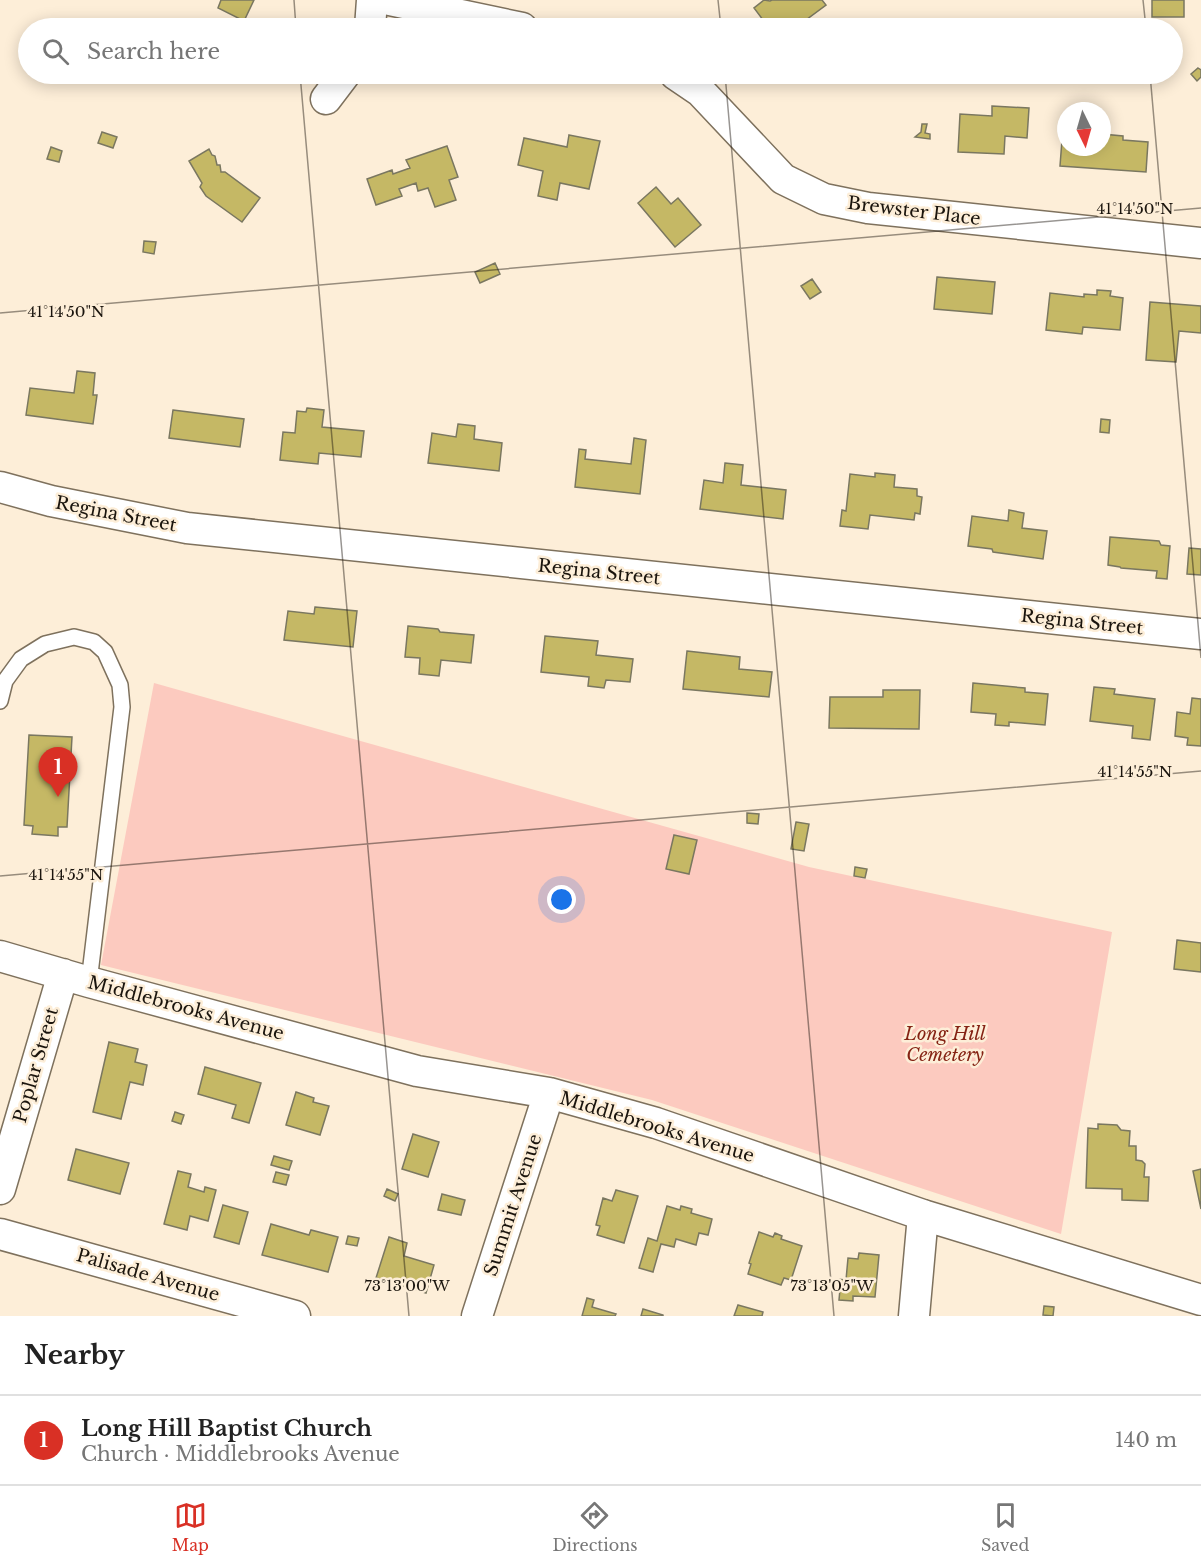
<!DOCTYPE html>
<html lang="en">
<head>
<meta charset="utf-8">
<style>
  :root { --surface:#fff; --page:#f6f6f6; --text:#222; --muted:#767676; --line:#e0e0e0; --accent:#d93025 }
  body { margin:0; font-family:"Libre Baskerville",serif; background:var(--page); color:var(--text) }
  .compass { position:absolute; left:1057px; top:102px; width:54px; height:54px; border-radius:50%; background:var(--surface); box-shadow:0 3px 15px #0003; rotate:175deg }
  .you { position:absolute; left:562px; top:900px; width:21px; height:21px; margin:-15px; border:4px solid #fff; border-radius:50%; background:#1a73e8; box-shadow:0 0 0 9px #1a73e833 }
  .badge { display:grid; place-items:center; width:39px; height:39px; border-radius:50%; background:var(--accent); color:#fff; font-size:20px; font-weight:700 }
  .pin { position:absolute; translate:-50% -50px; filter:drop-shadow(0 2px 3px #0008) }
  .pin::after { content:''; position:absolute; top:32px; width:21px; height:18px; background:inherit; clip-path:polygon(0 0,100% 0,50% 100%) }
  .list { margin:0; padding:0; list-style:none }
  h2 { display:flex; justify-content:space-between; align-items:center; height:78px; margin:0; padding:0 24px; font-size:26px }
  h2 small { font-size:20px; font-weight:400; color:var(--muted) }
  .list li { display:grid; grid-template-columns:39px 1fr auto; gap:18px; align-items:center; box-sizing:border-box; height:90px; padding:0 24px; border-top:2px solid var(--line) }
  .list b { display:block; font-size:22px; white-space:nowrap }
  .list p { margin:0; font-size:20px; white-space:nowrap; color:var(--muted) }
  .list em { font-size:20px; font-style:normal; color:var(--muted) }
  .icon { flex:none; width:33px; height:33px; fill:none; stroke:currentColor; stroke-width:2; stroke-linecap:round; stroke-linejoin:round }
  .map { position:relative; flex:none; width:1201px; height:1316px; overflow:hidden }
  .search { position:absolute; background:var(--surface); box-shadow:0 3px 15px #0003; left:18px; right:18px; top:18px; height:66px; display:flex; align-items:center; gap:15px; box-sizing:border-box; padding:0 21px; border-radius:33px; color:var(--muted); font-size:22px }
  .sheet { height:168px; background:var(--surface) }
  nav { display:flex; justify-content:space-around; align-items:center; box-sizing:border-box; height:84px; border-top:2px solid var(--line); background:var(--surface); font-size:16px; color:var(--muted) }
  nav a { display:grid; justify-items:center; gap:3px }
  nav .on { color:var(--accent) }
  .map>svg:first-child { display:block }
</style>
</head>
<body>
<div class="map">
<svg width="1201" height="1316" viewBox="0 0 1201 1316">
  <rect width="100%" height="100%" fill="#fdeed8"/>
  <path fill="#fccabf" d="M154,683l655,184 303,65 -51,302 -409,-134 -551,-135z"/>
  <path fill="#c5b865" stroke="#7a7760" stroke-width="1.5" d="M221,0h33l-10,21 -26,-13z
    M764,0l6,1 2,-1h50l4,5 -31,23h-26l-15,-20z
    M1152,0h32v17h-32z
    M1198,68l3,2v7l-4,4 -6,-7z
    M992,106l37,2 -2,30 -22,-2 -1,18 -46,-2 2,-38 32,2z
    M922,124h5l-2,9 5,1v5l-15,-2 6,-5z
    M102,132l15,5 -4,11 -15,-5z
    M1102,134l21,2v4l25,2 -2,30 -86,-6 2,-26 4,1v6h36z
    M569,135l31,6 -11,48 -29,-6 -3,17 -19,-4 5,-25 -25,-6 6,-27 43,9z
    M447,146l11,31 -9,3 7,20 -21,7 -7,-19 -10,3 -2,-8 -17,6 3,7 -26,9 -9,-26 25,-9 1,4 17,-6 -4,-8z
    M51,147l11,4 -3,11 -12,-3z
    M209,149l3,6 3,1 2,9h3l1,7h4l35,26 -18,24 -36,-26 -6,-9 2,-4 -13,-22z
    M656,187l15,17 7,-6 23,27 -26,22 -37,-44z
    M144,241l12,1 -2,12 -11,-2z
    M495,263l5,11 -20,9 -5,-11z
    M937,277l58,5 -3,32 -58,-5z
    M812,279l9,13 -11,7 -9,-13z
    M1097,290l14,1 -1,5 13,2 -3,32 -37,-3 -1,7 -36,-4 4,-37 34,4v-3l13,1z
    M1150,302l51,4v27l-22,-2 -3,31 -30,-2z
    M77,371l18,2 -2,22h4l-4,29 -67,-9 4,-27 44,5z
    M307,408l17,2 -2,17 42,4 -3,26 -42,-4 -1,11 -38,-4 3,-28 12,1 2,-22 9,1z
    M173,410l71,9 -4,28 -71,-9z
    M1101,419l9,1 -1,13 -9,-1z
    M458,424l17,2 -1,13 28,4 -3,28 -71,-8 4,-30 24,4z
    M634,438l12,2 -6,54 -65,-7 4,-38 7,1 -1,9 46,5z
    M725,463l18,2 -2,20 45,5 -3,29 -83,-10 4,-29 19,3z
    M875,473l20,2 -1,12 23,2v7l5,1 -2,17 -5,-1 -1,7 -44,-5 -2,14 -28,-3 2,-16 4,1 4,-37 25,3z
    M1009,510l15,3 -2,15 25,3 -4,28 -50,-7 -1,-3 -24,-3 4,-30 36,5z
    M1110,537l49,4 2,4 9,1 -3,33 -11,-1 1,-7 -36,-3 -1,-1 -12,-2z
    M1189,548l12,1v26l-14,-1z
    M315,607l42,4 -4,36 -69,-7 4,-29 26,3z
    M408,626l30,3 2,3 34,3 -3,28 -30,-3 -2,16 -20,-2 1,-16 -15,-1z
    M545,636l53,5 -2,14 37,4 -3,23 -24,-2 -2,8 -16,-2 1,-9 -48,-5z
    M687,651l53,6 -1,12 33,3 -3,25 -86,-8z
    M973,683l52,5v4l23,2 -3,31 -36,-3v4l-14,-1 1,-11 -25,-2z
    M1094,687l21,2 -1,5 41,5 -5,41 -18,-2 1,-12 -43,-5z
    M883,690h37l-1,39 -90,-1 1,-31h53z
    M1192,698l9,1v47l-14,-1 1,-7 -13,-2 2,-24 13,2z
    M29,735l43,2 -5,90h-9v9l-26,-2 1,-8 -9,-1z
    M747,813l12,1 -1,10 -11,-1z
    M796,822l13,2 -5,27 -13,-2z
    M674,835l23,5 -8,34 -23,-5z
    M855,867l12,2 -2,9 -11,-2z
    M1177,940l24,3v29l-27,-3z
    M109,1042l29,7 -3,13 12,3 -4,20 -13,-3 -9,37 -28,-7z
    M205,1067l56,16 -12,40 -17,-5 4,-13 -38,-11z
    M296,1092l18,6 -1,4 16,4 -9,29 -34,-10z
    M175,1112l9,3 -3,9 -9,-3z
    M1098,1124l19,1 4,5 9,1 -1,15h7v14l6,1 3,3 -1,13h5l-1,24 -26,-1v-11l-36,-1 2,-60 10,1z
    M413,1134l26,8 -11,35 -26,-8z
    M76,1149l53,14 -9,31 -52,-14z
    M274,1156l18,5 -3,9 -18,-5z
    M1201,1169v40l-8,-38z
    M178,1171l13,3 -3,13 16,5 1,-5 11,3 -8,31 -18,-5 -3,14 -23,-6z
    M276,1172l13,3 -3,10 -13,-3z
    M387,1189l11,5 -3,7 -11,-5z
    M616,1190l22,6 -14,47 -27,-8 3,-9 -4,-1 7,-27 9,3z
    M442,1194l23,6 -4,15 -23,-5z
    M223,1205l25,7 -9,32 -25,-7z
    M667,1206l13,4 1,-4 11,3 -1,4 21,6 -4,16 -9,-2 -3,12 -20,-6 -2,8 -13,-3 -8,28 -14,-4 9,-30 9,3z
    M271,1224l38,11 2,-5 27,7 -10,35 -66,-17z
    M759,1232l14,5 2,-4 7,3 -1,3 21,7 -11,34 -7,-2 -3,7 -33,-11 3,-10 -2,-1z
    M348,1236l11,2 -2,8 -11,-2z
    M389,1237l18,6 -3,13 30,9 -8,28 -50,-15z
    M859,1253l20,2 -4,42 -22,-1v5l-14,-1 1,-11 -4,-1 1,-9 9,1 2,-22 10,1z
    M587,1298l7,2 -2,7 24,7 -1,2h-33z
    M738,1305l25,7 -1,4h-28z
    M1044,1306l10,1 -1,9 -10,-1z
    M643,1309l20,6v1h-22z"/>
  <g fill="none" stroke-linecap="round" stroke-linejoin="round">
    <g stroke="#7e715d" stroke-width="18">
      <path id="lane" d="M0,701l5,-20 16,-22 24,-15 29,-7 20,5 11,10 15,33 2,22 -33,275"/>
    </g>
    <g stroke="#7e715d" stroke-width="33">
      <path id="street" d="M390,0l132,28
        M370,28l2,-28
        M675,74l25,17 83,88 41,20 44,9 333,35
        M326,99l19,-25
        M0,487l51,14 136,27 1014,106
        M0,956l89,26 328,89 132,22 107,30 267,92 278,85
        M0,1189l63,-215
        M0,1234l295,82
        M477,1316l72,-223
        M914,1316l9,-101"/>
    </g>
    <use href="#lane" stroke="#fff" stroke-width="15"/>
    <use href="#street" stroke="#fff" stroke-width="30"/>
  </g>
  <path fill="none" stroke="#1a140d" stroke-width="1.5" stroke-opacity="0.45" d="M294,0l2,28M718,0l3,28M1143,0l3,28M300,74l109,1242M725,74l109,1242M1150,74l51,584M0,313l1201,-105M0,876l1201,-105"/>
  <g text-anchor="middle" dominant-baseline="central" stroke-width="5" stroke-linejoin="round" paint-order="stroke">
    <g font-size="18" fill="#1a140d" stroke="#fdeed8">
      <text transform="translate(914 211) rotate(7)">Brewster Place</text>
      <text transform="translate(116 514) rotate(11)">Regina Street</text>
      <text transform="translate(599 572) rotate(6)">Regina Street</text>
      <text transform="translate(1082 622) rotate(6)">Regina Street</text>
      <text transform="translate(186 1008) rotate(15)">Middlebrooks Avenue</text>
      <text transform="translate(36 1065) rotate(-74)">Poplar Street</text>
      <text transform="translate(657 1127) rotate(17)">Middlebrooks Avenue</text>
      <text transform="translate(513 1205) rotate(-72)">Summit Avenue</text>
      <text transform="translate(148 1275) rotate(16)">Palisade Avenue</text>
    </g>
    <g font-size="18" font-style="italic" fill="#852314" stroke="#fdeed8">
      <text x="945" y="1034">Long Hill<tspan x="945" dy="21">Cemetery</tspan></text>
    </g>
  </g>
  <g font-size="15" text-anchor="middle" fill="#1a140d" stroke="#fdeed8" stroke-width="5" stroke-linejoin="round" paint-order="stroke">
    <text x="1135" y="214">41°14'50"N</text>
    <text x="66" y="317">41°14'50"N</text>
    <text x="1135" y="777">41°14'55"N</text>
    <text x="66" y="880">41°14'55"N</text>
    <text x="407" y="1291">73°13'00"W</text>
    <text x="832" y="1291">73°13'05"W</text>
  </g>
</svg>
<svg class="compass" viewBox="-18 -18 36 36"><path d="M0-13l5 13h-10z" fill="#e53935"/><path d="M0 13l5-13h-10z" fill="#767676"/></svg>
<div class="you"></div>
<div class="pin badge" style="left:58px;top:797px">1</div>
<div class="search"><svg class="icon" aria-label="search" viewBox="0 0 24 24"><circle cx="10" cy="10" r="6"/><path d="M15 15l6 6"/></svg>Search here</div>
</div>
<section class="sheet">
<h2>Nearby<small></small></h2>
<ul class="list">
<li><span class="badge">1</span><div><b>Long Hill Baptist Church</b><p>Church · Middlebrooks Avenue</p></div><em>140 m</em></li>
</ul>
</section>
<nav>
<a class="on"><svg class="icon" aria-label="map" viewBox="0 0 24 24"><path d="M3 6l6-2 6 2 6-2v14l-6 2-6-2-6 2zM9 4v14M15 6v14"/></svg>Map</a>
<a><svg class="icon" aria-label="directions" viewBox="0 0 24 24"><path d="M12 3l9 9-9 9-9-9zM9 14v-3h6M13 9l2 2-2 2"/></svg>Directions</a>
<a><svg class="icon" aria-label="saved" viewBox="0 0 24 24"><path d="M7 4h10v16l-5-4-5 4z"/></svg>Saved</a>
</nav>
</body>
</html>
